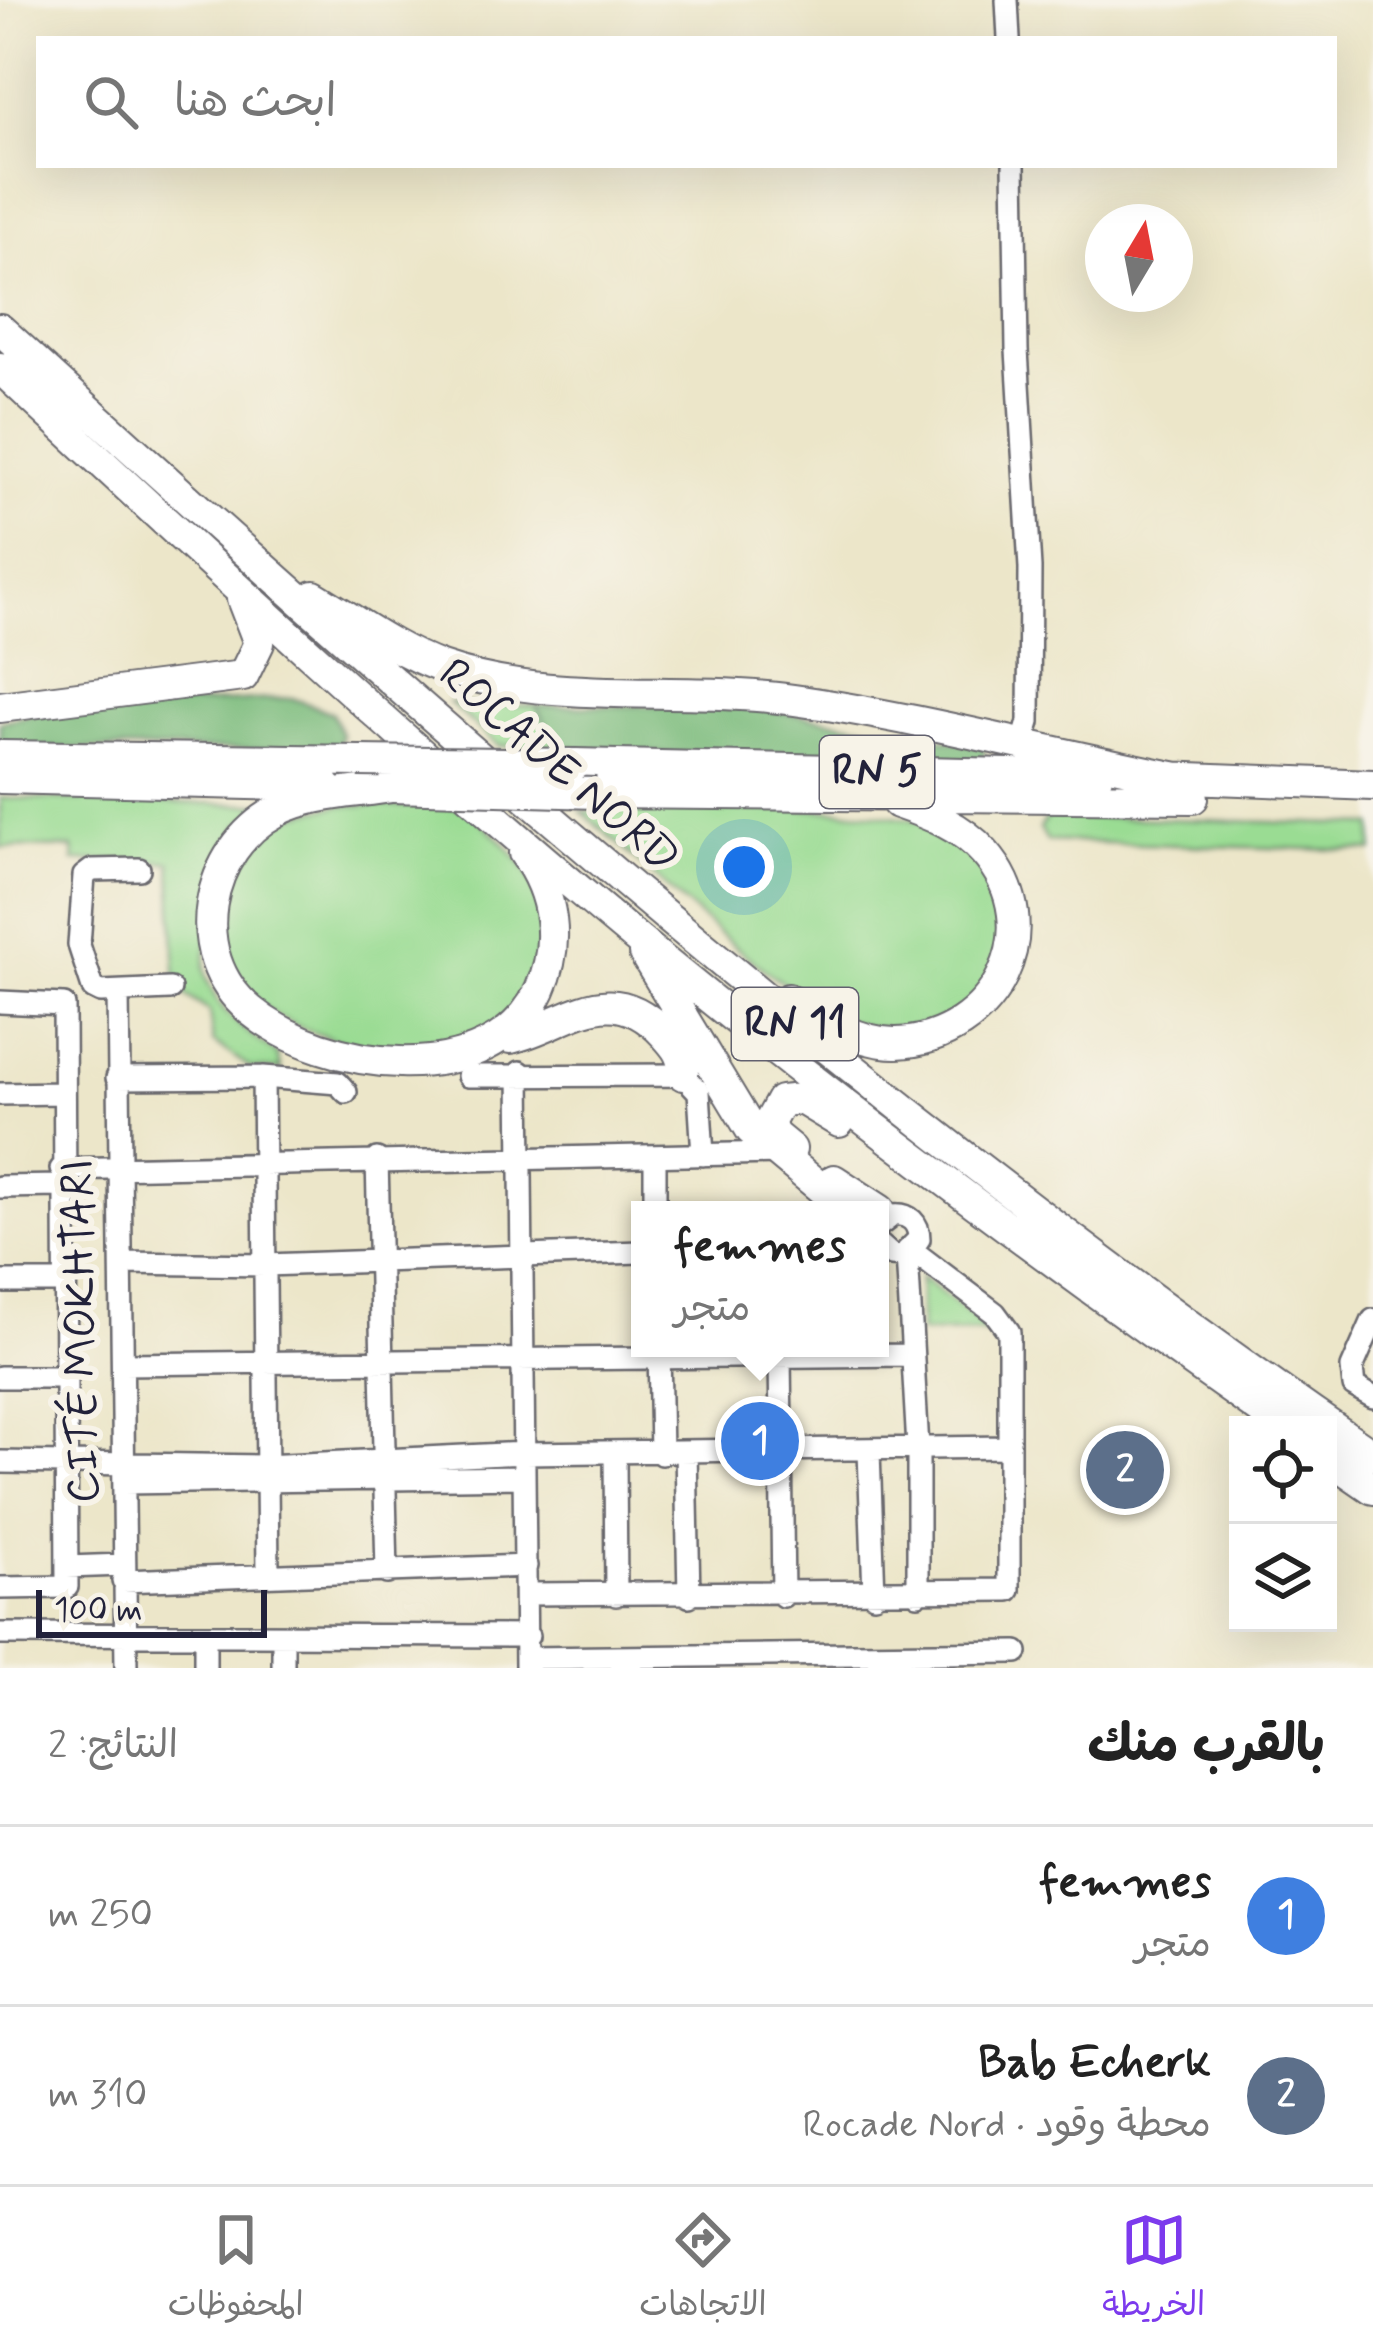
<!DOCTYPE html>
<html lang="ar">
<head>
<meta charset="utf-8">
<style>
  :root { --surface:#fff; --page:#f6f6f6; --text:#222; --muted:#767676; --line:#e0e0e0; --accent:#7c3aed }
  body { margin:0; font-family:Mynerve,"Playpen Sans Arabic",sans-serif; background:var(--page); color:var(--text); direction:rtl }
  .controls { position:absolute; right:36px; bottom:36px; display:grid; overflow:hidden; border-radius:0px; box-shadow:0 12px 48px #0002 }
  .controls button { width:108px; height:108px; display:grid; place-items:center; padding:0; border:0; border-bottom:3px solid var(--line); background:var(--surface); color:var(--text); font:60px sans-serif }
  .compass { position:absolute; left:1085px; top:204px; width:108px; height:108px; border-radius:50%; background:var(--surface); box-shadow:0 12px 48px #0002; rotate:10deg }
  .scale { position:absolute; left:36px; bottom:30px; width:231px; box-sizing:border-box; padding-left:12px; border:6px solid #22223b; border-top:0; font-size:33px; line-height:42px; white-space:nowrap; color:#22223b; -webkit-text-stroke:9px #f7f3e8; paint-order:stroke }
  .you { position:absolute; left:744px; top:867px; width:42px; height:42px; margin:-30px; border:9px solid #fff; border-radius:50%; background:#1a73e8; box-shadow:0 0 0 18px #1a73e833 }
  .badge { display:grid; place-items:center; width:78px; height:78px; border-radius:50%; background:var(--accent); color:#fff; font-size:39px; font-weight:700 }
  .pin { position:absolute; translate:-50% -50%; border:6px solid #fff; box-shadow:0 3px 12px #0006 }
  .popup { position:absolute; left:631px; top:1201px; width:258px; height:156px; box-sizing:border-box; display:grid; place-content:center; border-radius:0px; background:var(--surface); filter:drop-shadow(0 3px 9px #0005); font-size:39px; white-space:nowrap; color:var(--muted) }
  .popup b { font-size:45px; color:var(--text) }
  .popup::after { content:''; position:absolute; left:50%; top:100%; margin-left:-24px; border:24px solid transparent; border-top-color:var(--surface) }
  .list { margin:0; padding:0; list-style:none }
  h2 { display:flex; justify-content:space-between; align-items:center; height:156px; margin:0; padding:0 48px; font-size:51px }
  h2 small { font-size:39px; font-weight:400; color:var(--muted) }
  .list li { display:grid; grid-template-columns:78px 1fr auto; gap:36px; align-items:center; box-sizing:border-box; height:180px; padding:0 48px; border-top:3px solid var(--line) }
  .list b { display:block; font-size:45px; white-space:nowrap }
  .list p { margin:0; font-size:39px; white-space:nowrap; color:var(--muted) }
  .list em { font-size:39px; font-style:normal; color:var(--muted) }
  .icon { flex:none; width:66px; height:66px; fill:none; stroke:currentColor; stroke-width:2; stroke-linecap:round; stroke-linejoin:round }
  .map { position:relative; flex:none; width:1373px; height:1668px; overflow:hidden; direction:ltr }
  .search { position:absolute; background:var(--surface); box-shadow:0 12px 48px #0002; left:36px; right:36px; top:36px; height:132px; display:flex; align-items:center; gap:30px; box-sizing:border-box; padding:0 42px; border-radius:0px; color:var(--muted); font-size:45px }
  .sheet { height:516px; background:var(--surface) }
  nav { display:flex; justify-content:space-around; align-items:center; box-sizing:border-box; height:168px; border-top:3px solid var(--line); background:var(--surface); font-size:33px; color:var(--muted) }
  nav a { display:grid; justify-items:center; gap:6px }
  nav .on { color:var(--accent) }
  .map>svg:first-child { display:block }
</style>
</head>
<body>
<div class="map">
<svg width="1373" height="1668" viewBox="0 0 1373 1668">
  <rect width="100%" height="100%" fill="#f7f3e8"/>
  <filter id="ink" filterUnits="userSpaceOnUse"><feTurbulence type="fractalNoise" baseFrequency=".00833" numOctaves="2"/><feDisplacementMap in="SourceGraphic" scale="24" xChannelSelector="R" yChannelSelector="G"/><feConvolveMatrix kernelMatrix="1 2 1 2 8 2 1 2 1" color-interpolation-filters="sRGB"/></filter>
  <filter id="wash" filterUnits="userSpaceOnUse"><feTurbulence type="fractalNoise" baseFrequency=".004" numOctaves="4" result="noise"/><feDisplacementMap in="SourceGraphic" scale="48" xChannelSelector="R" yChannelSelector="G"/><feGaussianBlur stdDeviation="2.7" result="paint"/><feColorMatrix in="noise" values="0 0 0 0 0 0 0 0 0 0 0 0 0 0 0 0 0 1.4 0 .05"/><feComposite in="paint" operator="in"/></filter>
  <g filter="url(#wash)">
    <rect width="100%" height="100%" fill="#ece6c9"/>
    <path fill="#9adc93" stroke="#5e7f67" stroke-width="3" d="M449,703l87,3 22,40h-59z
      M0,798l269,7 -30,20c-6,27 -38,126 -34,146 8,38 43,63 72,83l4,16 -30,-2 -38,-26 -4,-31 -28,-19 -5,-17 -5,-113 -97,-1 -1,-13 -73,-1z
      M344,805l122,2c31,29 72,63 79,109 2,15 -8,38 -11,53 -26,114 -212,90 -280,30 -50,-44 -34,-142 20,-175 20,-12 48,-15 70,-19z
      M581,811c73,0 311,-13 363,20 14,9 38,29 47,43 19,28 18,87 -3,114 -26,36 -93,49 -134,35 -80,-28 -205,-154 -273,-212z
      M1048,816l325,9v26l-326,-10 -7,-12z
      M920,1277l73,55 -73,1z"/>
    <path fill="#7bbc7d" stroke="#4e6f5c" stroke-width="3" d="M292,698l40,15 10,23 -6,14 -336,-2v-26l44,-10z
      M536,706h210l238,40v15l-423,-10z"/>
  </g>
  <g filter="url(#ink)">
    <g fill="none" stroke-linecap="round" stroke-linejoin="round">
      <g stroke="#69676d" stroke-width="26">
        <path id="minor" d="M1007,0l2,39
          M1014,165l3,185 13,218 -1,154 -7,24
          M139,869l-47,1 -8,6 -5,69 14,43 8,4 69,-3
          M118,993l8,675
          M0,1002l64,3 3,582 -67,1
          M520,1072l6,596
          M468,1076l215,-1 16,17 4,63
          M263,1077l75,6 8,9
          M117,1078l146,-1 5,498
          M0,1094l62,-1
          M655,1158v52
          M377,1159l10,414
          M61,1169l720,-16
          M0,1187l61,-1
          M880,1225l13,-10c16,-2 26,8 26,24l-17,17 -11,-1 -11,-10
          M907,1254l11,194v146
          M122,1263l144,2 374,-13
          M0,1282h66
          M1373,1320l-21,48 2,18 19,11
          M659,1348l2,106
          M780,1356l3,240
          M123,1364l788,-9
          M0,1377h65
          M686,1451l3,145
          M869,1451l5,144
          M615,1454l1,141
          M0,1462l264,4 260,-13 484,-6
          M124,1483l400,-6
          M67,1567l56,-2
          M123,1581l403,-15
          M528,1594l481,-4v-258l-14,-19 -82,-62
          M0,1634l528,2
          M205,1636v32
          M527,1658l490,-6
          M283,1668v-32"/>
      </g>
      <g stroke="#69676d" stroke-width="34">
        <path id="highway" d="M0,329c438,400 882,791 1373,1126
          M0,368c208,194 417,388 636,570 208,172 425,332 646,487
          M314,596c40,24 83,55 127,71 112,39 238,17 353,33 129,18 256,53 384,78
          M0,707l243,-31 16,-33 -17,-44
          M0,756l359,5
          M575,764l522,12
          M1163,777l210,8
          M0,778l326,8
          M392,787c-37,6 -82,6 -115,24 -72,38 -93,144 -27,199 74,62 242,84 290,-20 21,-46 14,-96 -16,-137
          M596,793l597,5
          M644,953l107,177 96,80
          M788,999c31,19 71,45 109,44 98,-4 155,-115 87,-191 -23,-26 -55,-38 -87,-49
          M511,1038c58,-14 98,-63 153,-4 12,13 20,22 19,41
          M791,1149l-17,-14 -5,-12 12,-22 20,-2 38,23
          M834,1180l46,30
          M1328,1458l45,31"/>
      </g>
      <use href="#minor" stroke="#fff" stroke-width="21"/>
      <use href="#highway" stroke="#fff" stroke-width="30"/>
      <g stroke="#69676d" stroke-width="34" stroke-linecap="butt">
        <path id="highway-bridge" d="M359,761l216,3
          M392,787l204,6"/>
      </g>
      <use href="#highway-bridge" stroke="#fff" stroke-width="30"/>
    </g>
  </g>
  <g text-anchor="middle" dominant-baseline="central" stroke-width="12" stroke-linejoin="round" paint-order="stroke">
    <g fill="#f7f3e8" stroke="#62616f" stroke-width="3">
      <rect x="820" y="736" width="114" height="72" rx="9"/>
      <rect x="732" y="988" width="126" height="72" rx="9"/>
    </g>
    <g font-size="42" font-weight="bold" fill="#22223b">
      <text x="877" y="772">RN 5</text>
      <text x="795" y="1024">RN 11</text>
    </g>
    <g font-size="45" fill="#22223b" stroke="#f7f3e8">
      <text transform="translate(558 767) rotate(41)">ROCADE NORD</text>
      <text transform="translate(82 1331) rotate(-91)">CITÉ MOKHTARI</text>
    </g>
  </g>
</svg>
<div class="controls">
<button><svg class="icon" aria-label="locate" viewBox="0 0 24 24"><circle cx="12" cy="12" r="6"/><path d="M12 2v4M12 18v4M2 12h4M18 12h4"/></svg></button>
<button><svg class="icon" aria-label="layers" viewBox="0 0 24 24"><path d="M12 4l9 5-9 5-9-5zM3 14l9 5 9-5"/></svg></button>
</div>
<svg class="compass" viewBox="-18 -18 36 36"><path d="M0-13l5 13h-10z" fill="#e53935"/><path d="M0 13l5-13h-10z" fill="#767676"/></svg>
<div class="scale">100 m</div>
<div class="you"></div>
<div class="pin badge" style="left:760px;top:1441px;background:#3f7fe0">1</div>
<div class="popup"><b>femmes</b>متجر</div>
<div class="pin badge" style="left:1125px;top:1470px;background:#5c6f8a">2</div>
<div class="search"><svg class="icon" aria-label="search" viewBox="0 0 24 24"><circle cx="10" cy="10" r="6"/><path d="M15 15l6 6"/></svg>ابحث هنا</div>
</div>
<section class="sheet">
<h2>بالقرب منك<small>النتائج: 2</small></h2>
<ul class="list">
<li><span class="badge" style="background:#3f7fe0">1</span><div><b>femmes</b><p>متجر</p></div><em>250 m</em></li>
<li><span class="badge" style="background:#5c6f8a">2</span><div><b>Bab Echerk</b><p>محطة وقود · Rocade Nord</p></div><em>310 m</em></li>
</ul>
</section>
<nav>
<a class="on"><svg class="icon" aria-label="map" viewBox="0 0 24 24"><path d="M3 6l6-2 6 2 6-2v14l-6 2-6-2-6 2zM9 4v14M15 6v14"/></svg>الخريطة</a>
<a><svg class="icon" aria-label="directions" viewBox="0 0 24 24"><path d="M12 3l9 9-9 9-9-9zM9 14v-3h6M13 9l2 2-2 2"/></svg>الاتجاهات</a>
<a><svg class="icon" aria-label="saved" viewBox="0 0 24 24"><path d="M7 4h10v16l-5-4-5 4z"/></svg>المحفوظات</a>
</nav>
</body>
</html>
